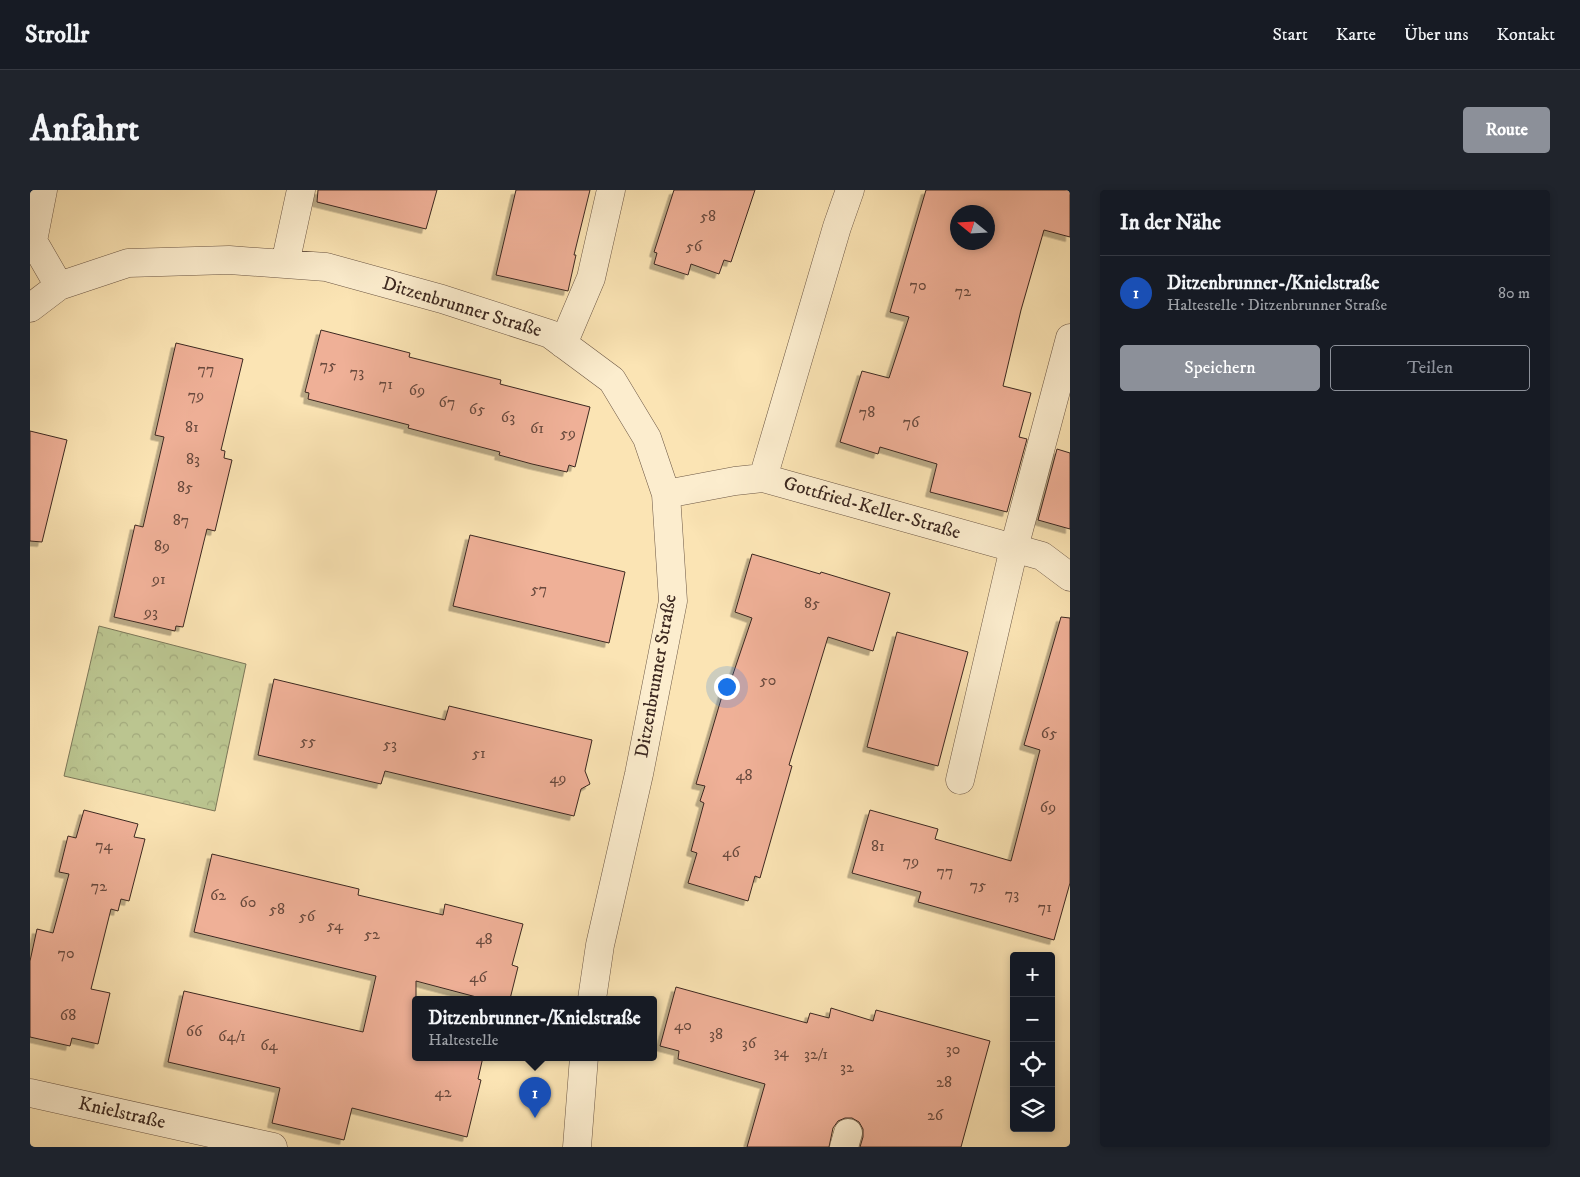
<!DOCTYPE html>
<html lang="de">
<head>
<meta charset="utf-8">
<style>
  :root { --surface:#171b24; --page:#20242c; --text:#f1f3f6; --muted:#9ea1a6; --line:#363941; --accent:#8c9099 }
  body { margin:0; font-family:"IM FELL DW Pica",serif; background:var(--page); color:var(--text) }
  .controls { position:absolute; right:15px; bottom:15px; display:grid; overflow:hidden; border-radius:5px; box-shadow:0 2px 8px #0003 }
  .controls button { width:45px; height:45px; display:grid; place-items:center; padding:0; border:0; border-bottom:1px solid var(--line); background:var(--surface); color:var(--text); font:25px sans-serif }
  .compass { position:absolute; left:920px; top:15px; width:45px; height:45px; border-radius:50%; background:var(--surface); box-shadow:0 2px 8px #0003; rotate:288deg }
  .you { position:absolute; left:696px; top:496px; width:18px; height:18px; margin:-12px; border:4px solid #fff; border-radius:50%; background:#1a73e8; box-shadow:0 0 0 8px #1a73e833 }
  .badge { display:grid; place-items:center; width:32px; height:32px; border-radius:50%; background:var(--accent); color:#fff; font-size:16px; font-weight:700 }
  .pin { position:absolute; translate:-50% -41px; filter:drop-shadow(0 1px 2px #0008) }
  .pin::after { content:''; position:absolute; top:26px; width:18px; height:15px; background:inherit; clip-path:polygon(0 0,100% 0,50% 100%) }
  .popup { position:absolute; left:382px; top:806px; width:245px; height:65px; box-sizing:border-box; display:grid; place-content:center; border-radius:5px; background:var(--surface); filter:drop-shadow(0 1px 4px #0005); font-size:16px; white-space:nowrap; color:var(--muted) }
  .popup b { font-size:19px; color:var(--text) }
  .popup::after { content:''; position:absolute; left:50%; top:100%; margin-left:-10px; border:10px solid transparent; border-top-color:var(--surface) }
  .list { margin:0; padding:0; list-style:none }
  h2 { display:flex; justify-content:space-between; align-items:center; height:65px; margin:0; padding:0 20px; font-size:21px }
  h2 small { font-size:16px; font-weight:400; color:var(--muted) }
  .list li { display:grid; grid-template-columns:32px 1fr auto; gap:15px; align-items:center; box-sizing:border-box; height:75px; padding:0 20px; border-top:1px solid var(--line) }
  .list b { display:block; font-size:19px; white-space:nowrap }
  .list p { margin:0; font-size:16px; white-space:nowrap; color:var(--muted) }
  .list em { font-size:16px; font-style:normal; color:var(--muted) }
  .actions { display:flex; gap:10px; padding:15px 20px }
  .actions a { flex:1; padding:11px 0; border:1px solid var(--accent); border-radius:5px; text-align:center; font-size:18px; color:var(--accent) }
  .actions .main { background:var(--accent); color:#fff }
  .icon { flex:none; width:28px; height:28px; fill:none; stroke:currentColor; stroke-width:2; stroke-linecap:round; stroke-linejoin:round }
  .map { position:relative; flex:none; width:1040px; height:957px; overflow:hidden; border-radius:5px }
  header { display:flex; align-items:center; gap:30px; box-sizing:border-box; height:70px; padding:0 25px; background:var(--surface); border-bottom:1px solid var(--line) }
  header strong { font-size:24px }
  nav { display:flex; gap:28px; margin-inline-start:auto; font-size:18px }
  .intro { display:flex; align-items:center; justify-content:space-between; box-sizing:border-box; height:120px; padding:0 30px }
  h1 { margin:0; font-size:35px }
  .button { padding:12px 22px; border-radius:5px; background:var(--accent); color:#fff; font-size:18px; font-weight:700 }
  main { display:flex; gap:30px; padding:0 30px }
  aside { flex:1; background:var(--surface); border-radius:5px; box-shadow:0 2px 8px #0003 }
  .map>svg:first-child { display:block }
</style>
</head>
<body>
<header>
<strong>Strollr</strong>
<nav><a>Start</a><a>Karte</a><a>Über uns</a><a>Kontakt</a></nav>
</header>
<div class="intro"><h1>Anfahrt</h1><a class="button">Route</a></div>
<main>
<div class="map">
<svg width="1040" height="957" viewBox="0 0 1040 957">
  <defs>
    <pattern id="forest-crowns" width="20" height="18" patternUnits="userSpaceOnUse" patternTransform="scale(1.25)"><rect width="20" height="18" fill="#bbc590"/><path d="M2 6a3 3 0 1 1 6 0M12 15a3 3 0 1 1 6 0" fill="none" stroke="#a2a97c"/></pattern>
    <filter id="shadow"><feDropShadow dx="-4.5" dy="4.5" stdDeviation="0" flood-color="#0004"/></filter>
  </defs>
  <rect width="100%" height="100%" fill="#fbe4b4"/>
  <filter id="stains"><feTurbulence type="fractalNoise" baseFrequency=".004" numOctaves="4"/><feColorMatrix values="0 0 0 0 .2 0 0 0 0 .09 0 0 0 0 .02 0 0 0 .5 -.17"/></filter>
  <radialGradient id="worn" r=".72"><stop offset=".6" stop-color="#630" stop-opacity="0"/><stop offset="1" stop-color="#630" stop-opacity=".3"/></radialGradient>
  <path fill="url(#forest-crowns)" stroke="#7c7658" d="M69,436l147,38 -31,147 -151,-35z"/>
  <path fill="#efb097" stroke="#3c2820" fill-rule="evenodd" filter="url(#shadow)" d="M288,0h119l-11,39 -109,-27z
    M486,0h74l-16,65h2l-8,36 -72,-16z
    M644,0h81l-24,72 -7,-2 -5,14 -28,-10 -3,11 -34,-11 3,-11 -3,-1z
    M896,0h144v47l-26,-7 -23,80 -18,76 28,7 -12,44 8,2 -20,73 -77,-20 7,-28 -57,-17 -2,7 -38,-12 22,-71 27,7 20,-61 -19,-5zM928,22h30v30h-30z
    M291,140l89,23 -1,4 92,23 -1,4 90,23 -15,60 -6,-2 -2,7 -35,-8 -33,-9 1,-3 -92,-24 1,-3 -101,-26 1,-6 -4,-1z
    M146,153l67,16 -22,91 4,1 -1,7 8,2 -17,71 -8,-2 -24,98 -7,-1 -1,5 -61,-14 21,-92 8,2 21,-90 -9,-2z
    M0,241l37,9 -25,102 -12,-1z
    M1027,259l13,4v76l-32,-9z
    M440,345l155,37 -16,71 -156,-37z
    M722,364l68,20 1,-2 69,21 -17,58 -45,-14 -39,128 3,1 -32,112 -5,-2 -7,25 -60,-18 9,-30 -6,-2 13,-48 -4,-2 5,-15 -9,-2 31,-105 4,1 21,-62 -17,-6z
    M1031,427l9,1v265l-16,57 -136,-38 3,-10 -69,-19 18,-63 68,19 -3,10 76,22 29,-111 -16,-5z
    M867,442l71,20 -30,114 -71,-19z
    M244,489l171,41 4,-14 143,34 -7,31 5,13 -9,5 -7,27 -189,-45 -4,13 -123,-29z
    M54,620l54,14 -4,13 11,2 -16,62 -8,-2 -3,12 -7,-2 -20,80 19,4 -12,51 -26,-6 -2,8 -40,-9v-76l7,-32 16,4 16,-59 -10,-2 9,-36 8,2z
    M182,664l147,35 -1,6 85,20 2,-11 78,20 -11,41 6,2 -8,32h-26l-68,-18v76h67l-5,22 3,1 -14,57 -115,-29 -8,32 -72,-17 8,-35 -112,-26 16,-71 179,41 13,-56 -182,-44z
    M646,797l131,36 3,-10 19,5 2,-10 42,13 3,-11 114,31 -29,106h-101l3,-10v-8l-4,-7 -7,-4h-7l-7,3 -5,7 -4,19h-82l18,-63 -87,-25 1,-8 -19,-5z"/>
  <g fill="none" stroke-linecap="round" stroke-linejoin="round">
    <g stroke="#6c5745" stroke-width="29">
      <path id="minor" d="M13,0l-10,51 26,45
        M255,74l16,-74
        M0,118l29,-22 69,-23 101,-3 97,7 116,32 108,35 62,46 35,58 19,56 7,107 -34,173 -39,171 -8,54
        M533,154l28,-66 20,-88
        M733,288l74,-251 13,-37
        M636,304l69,-13 28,-3 279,78 28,21
        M930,590l54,-232 56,-210
        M0,903l243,54
        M547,957l7,-90
        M814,957l4,-14"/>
    </g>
    <use href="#minor" stroke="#fcedce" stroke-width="28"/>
  </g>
  <g text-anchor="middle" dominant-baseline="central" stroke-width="4" stroke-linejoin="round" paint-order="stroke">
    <g font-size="16" fill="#694a3e">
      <text x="678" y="26">58</text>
      <text x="664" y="56">56</text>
      <text x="888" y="95">70</text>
      <text x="933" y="101">72</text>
      <text x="298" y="175">75</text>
      <text x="176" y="179">77</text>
      <text x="327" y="182">73</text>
      <text x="356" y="194">71</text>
      <text x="387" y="200">69</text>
      <text x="166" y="205">79</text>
      <text x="417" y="212">67</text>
      <text x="447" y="219">65</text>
      <text x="837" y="222">78</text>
      <text x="478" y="227">63</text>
      <text x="881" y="232">76</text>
      <text x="162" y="237">81</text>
      <text x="507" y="238">61</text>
      <text x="538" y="243">59</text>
      <text x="163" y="269">83</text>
      <text x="155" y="297">85</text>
      <text x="151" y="330">87</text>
      <text x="132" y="356">89</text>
      <text x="129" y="389">91</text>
      <text x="509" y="399">57</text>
      <text x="782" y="413">85</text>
      <text x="121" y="422">93</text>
      <text x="738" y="490">50</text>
      <text x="1019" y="543">65</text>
      <text x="278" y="551">55</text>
      <text x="360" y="554">53</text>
      <text x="449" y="563">51</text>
      <text x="714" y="585">48</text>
      <text x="528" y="588">49</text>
      <text x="1018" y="617">69</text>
      <text x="74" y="655">74</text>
      <text x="848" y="656">81</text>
      <text x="701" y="662">46</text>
      <text x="881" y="671">79</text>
      <text x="915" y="681">77</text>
      <text x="948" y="695">75</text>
      <text x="69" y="696">72</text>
      <text x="982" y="704">73</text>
      <text x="188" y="705">62</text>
      <text x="218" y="712">60</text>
      <text x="1015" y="717">71</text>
      <text x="247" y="719">58</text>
      <text x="277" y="726">56</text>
      <text x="305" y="735">54</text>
      <text x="342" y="744">52</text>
      <text x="454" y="749">48</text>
      <text x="36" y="763">70</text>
      <text x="448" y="787">46</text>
      <text x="38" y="825">68</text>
      <text x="653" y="835">40</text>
      <text x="164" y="841">66</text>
      <text x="686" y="844">38</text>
      <text x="202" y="846">64/1</text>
      <text x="719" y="853">36</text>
      <text x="239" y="855">64</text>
      <text x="923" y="859">30</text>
      <text x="751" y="862">34</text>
      <text x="786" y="864">32/1</text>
      <text x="817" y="877">32</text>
      <text x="914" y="892">28</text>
      <text x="413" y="902">42</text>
      <text x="905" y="925">26</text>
    </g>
    <g font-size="19" fill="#3c2820" stroke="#fcedce">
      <text transform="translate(432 117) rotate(17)">Ditzenbrunner Straße</text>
      <text transform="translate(842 318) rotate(16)">Gottfried-Keller-Straße</text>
      <text transform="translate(626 486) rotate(-80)">Ditzenbrunner Straße</text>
      <text transform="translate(92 923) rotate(13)">Knielstraße</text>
    </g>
  </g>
  <rect width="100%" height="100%" filter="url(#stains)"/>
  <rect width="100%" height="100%" fill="url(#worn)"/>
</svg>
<div class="controls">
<button>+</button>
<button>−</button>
<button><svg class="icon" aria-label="locate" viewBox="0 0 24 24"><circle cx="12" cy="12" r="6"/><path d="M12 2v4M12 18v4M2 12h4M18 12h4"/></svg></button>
<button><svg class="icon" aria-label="layers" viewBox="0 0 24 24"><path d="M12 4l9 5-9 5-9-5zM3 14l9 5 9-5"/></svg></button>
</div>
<svg class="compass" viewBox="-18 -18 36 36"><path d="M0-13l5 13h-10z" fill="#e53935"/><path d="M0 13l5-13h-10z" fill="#9ea1a6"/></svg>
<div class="you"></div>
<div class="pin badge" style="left:505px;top:928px;background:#1a4fb4">1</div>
<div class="popup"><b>Ditzenbrunner-/Knielstraße</b>Haltestelle</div>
</div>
<aside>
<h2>In der Nähe<small></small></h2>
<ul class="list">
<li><span class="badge" style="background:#1a4fb4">1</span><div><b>Ditzenbrunner-/Knielstraße</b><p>Haltestelle · Ditzenbrunner Straße</p></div><em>80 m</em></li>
</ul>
<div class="actions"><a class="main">Speichern</a><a>Teilen</a></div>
</aside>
</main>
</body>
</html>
